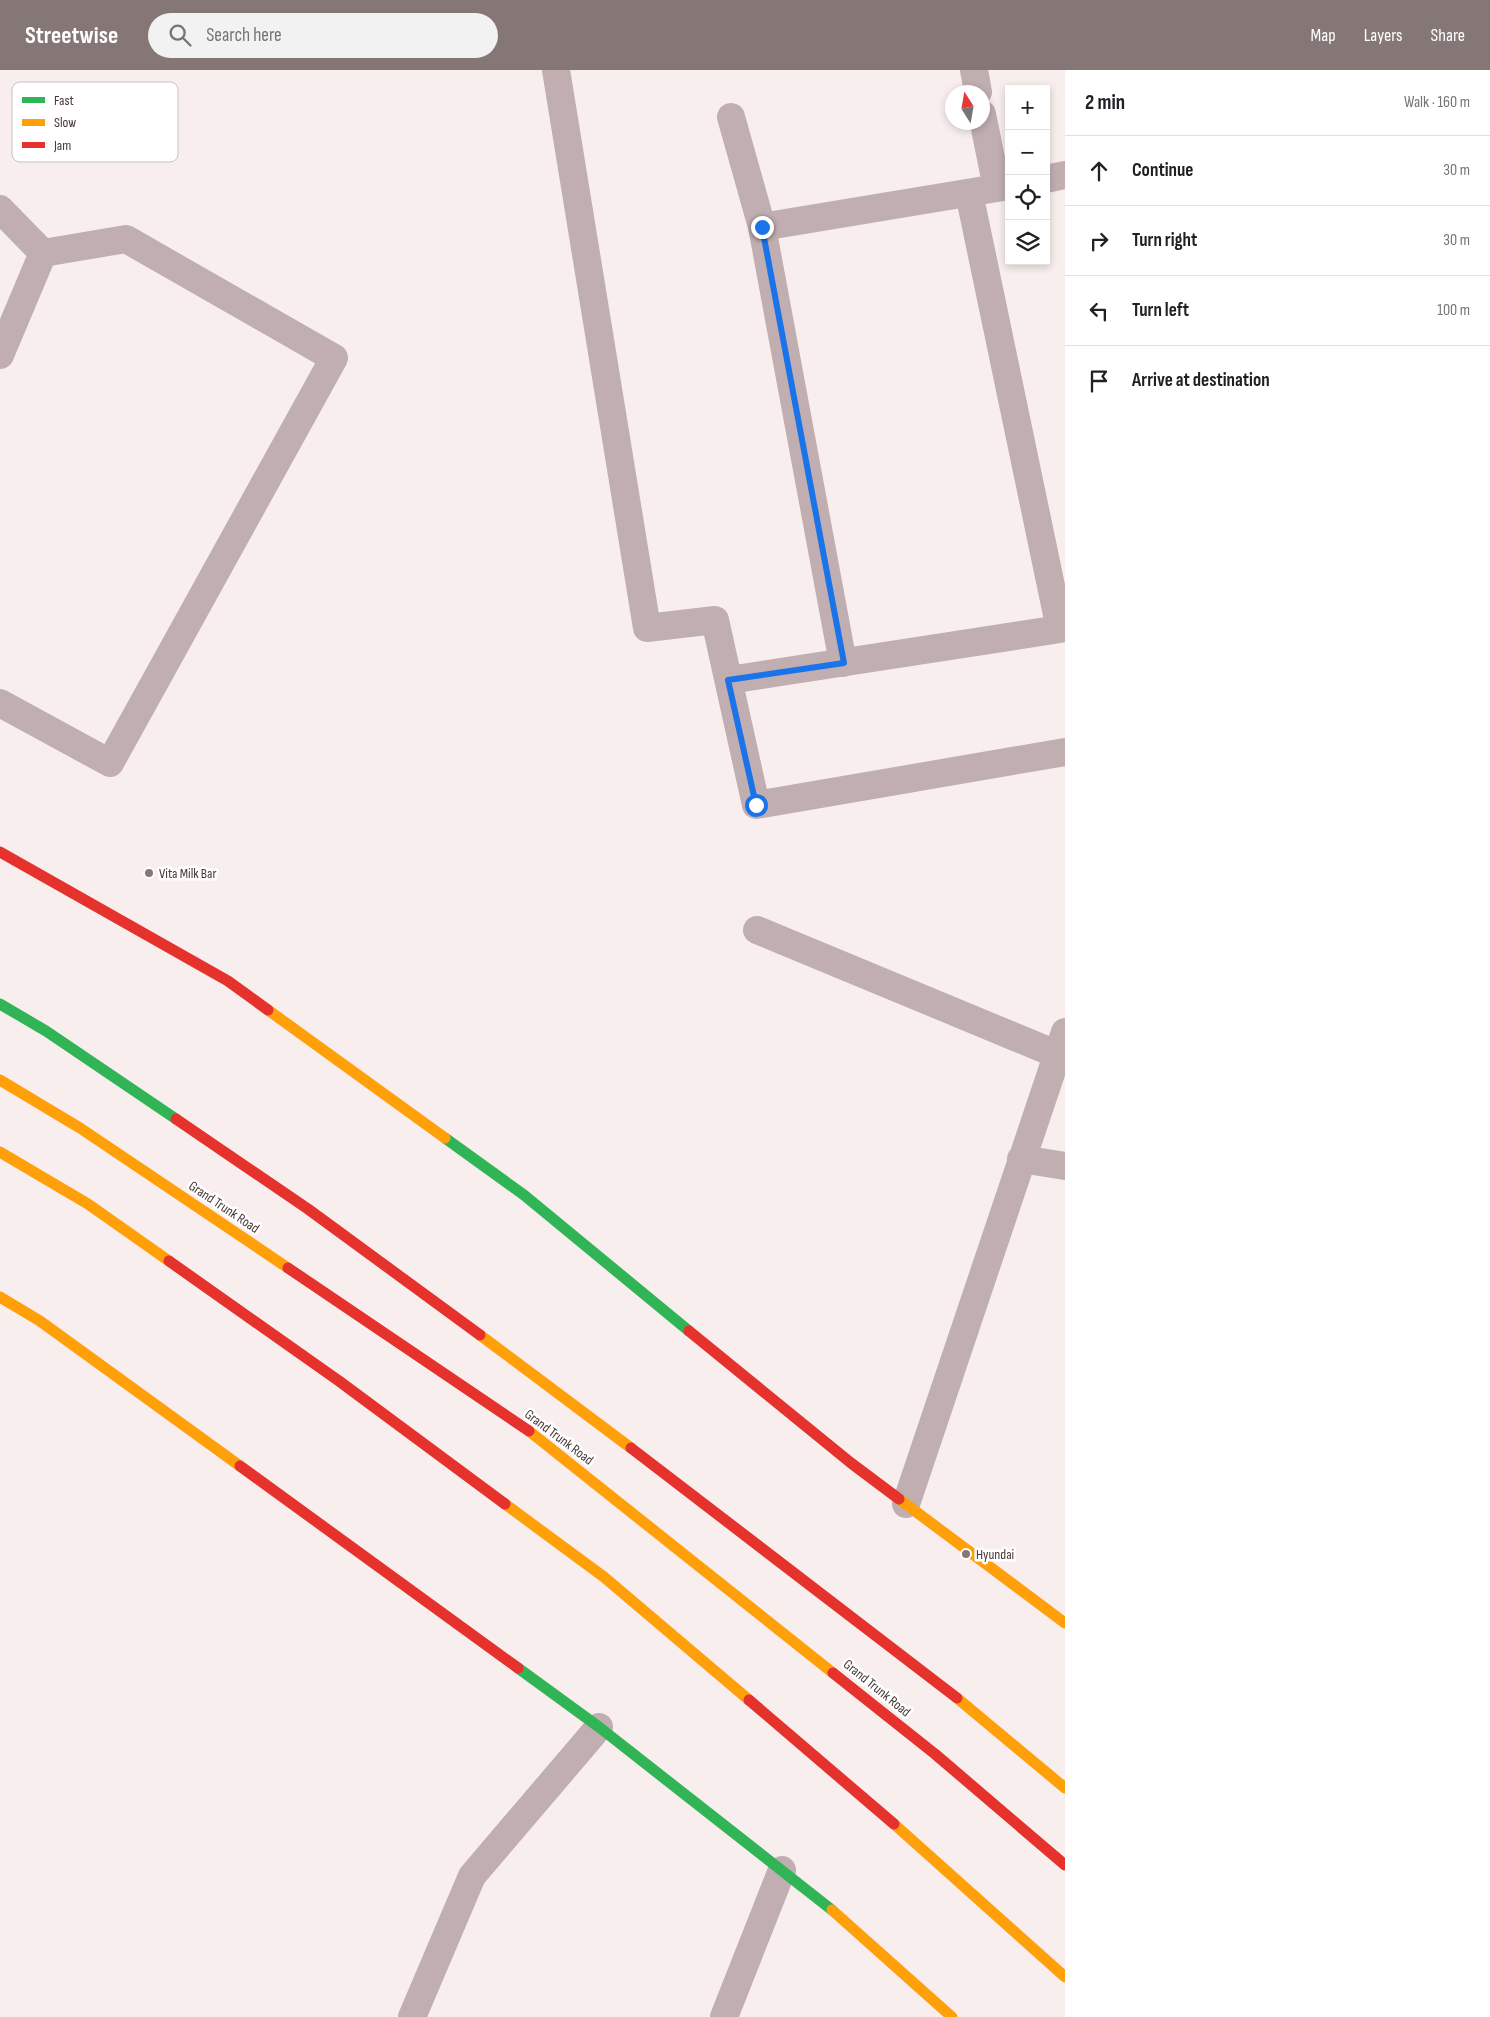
<!DOCTYPE html>
<html lang="en">
<head>
<meta charset="utf-8">
<style>
  :root { --surface:#fff; --page:#f2f2f2; --text:#202124; --muted:#757577; --line:#e0e0e0; --accent:#847775 }
  body { margin:0; font-family:"Sofia Sans Condensed",sans-serif; background:var(--page); color:var(--text) }
  .controls { position:absolute; right:15px; top:15px; display:grid; overflow:hidden; border-radius:0px; box-shadow:0 2px 8px #0003 }
  .controls button { width:45px; height:45px; display:grid; place-items:center; padding:0; border:0; border-bottom:1px solid var(--line); background:var(--surface); color:var(--text); font:25px sans-serif }
  .compass { position:absolute; left:945px; top:15px; width:45px; height:45px; border-radius:50%; background:var(--surface); box-shadow:0 2px 8px #0003; rotate:349deg }
  .stop { position:absolute; width:15px; height:15px; margin:-11px; border:4px solid #1a73e8; border-radius:50%; background:#fff }
  .stop.end { background:#1a73e8; border-color:#fff; box-shadow:0 1px 5px #0008 }
  .list { margin:0; padding:0; list-style:none }
  h2 { display:flex; justify-content:space-between; align-items:center; height:65px; margin:0; padding:0 20px; font-size:21px }
  h2 small { font-size:16px; font-weight:400; color:var(--muted) }
  .list li { display:grid; grid-template-columns:32px 1fr auto; gap:15px; align-items:center; box-sizing:border-box; height:70px; padding:0 20px; border-top:1px solid var(--line) }
  .list b { display:block; font-size:19px; white-space:nowrap }
  .list em { font-size:16px; font-style:normal; color:var(--muted) }
  .icon { flex:none; width:28px; height:28px; fill:none; stroke:currentColor; stroke-width:2; stroke-linecap:round; stroke-linejoin:round }
  .map { position:relative; flex:none; width:1065px; height:1947px; overflow:hidden }
  header { display:flex; align-items:center; gap:30px; box-sizing:border-box; height:70px; padding:0 25px; background:var(--accent); color:#fff }
  header strong { font-size:24px }
  nav { display:flex; gap:28px; margin-inline-start:auto; font-size:18px }
  .search { width:350px; height:45px; background:var(--page); display:flex; align-items:center; gap:12px; box-sizing:border-box; padding:0 18px; border-radius:28px; color:var(--muted); font-size:19px }
  main { display:flex }
  aside { flex:1; background:var(--surface) }
  .map>svg:first-child { display:block }
</style>
</head>
<body>
<header>
<strong>Streetwise</strong>
<div class="search"><svg class="icon" aria-label="search" viewBox="0 0 24 24"><circle cx="10" cy="10" r="6"/><path d="M15 15l6 6"/></svg>Search here</div>
<nav><a>Map</a><a>Layers</a><a>Share</a></nav>
</header>
<main>
<div class="map">
<svg width="1065" height="1947" viewBox="0 0 1065 1947">
  <rect width="100%" height="100%" fill="#f8eeed"/>
  <g fill="none" stroke-linecap="round" stroke-linejoin="round">
    <path stroke="#c0aeb1" stroke-width="28" d="M556,0l91,558 68,-8 41,185 309,-53
      M974,0l4,22
      M982,44l15,74
      M731,47l31,110
      M1046,109l19,-4
      M0,139l43,44 -43,102
      M843,593l-81,-436 247,-41
      M729,610l331,-51 -91,-436
      M0,633l110,60 224,-405 -208,-119 -83,14
      M757,860l299,124
      M1021,1089l44,7
      M906,1434l159,-472
      M412,1947l60,-141 127,-149
      M724,1947l58,-147"/>
    <path stroke="#30b455" stroke-width="11" d="M0,934l46,27 130,88
      M445,1068l79,57 165,136
      M518,1598l81,59 233,183"/>
    <path stroke="#ff9f0a" stroke-width="11" d="M268,940l177,128
      M0,1010l80,48 208,140
      M0,1082l88,52 81,57
      M0,1227l40,24 200,145
      M480,1265l151,113
      M529,1361l304,242
      M899,1429l166,124
      M505,1434l99,73 145,123
      M957,1628l108,90
      M894,1754l171,153
      M832,1840l120,107"/>
    <path stroke="#e5322d" stroke-width="11" d="M0,782l228,129 40,29
      M176,1049l132,90 172,126
      M169,1191l170,120 166,123
      M288,1198l241,163
      M689,1261l162,132 48,36
      M631,1378l326,250
      M240,1396l278,202
      M833,1603l102,81 130,111
      M749,1630l145,124"/>
  </g>
  <g fill="none" stroke-linecap="round" stroke-linejoin="round">
    <path stroke="#1a73e8" stroke-width="6" d="M756,735l-28,-125 116,-17 -82,-436"/>
  </g>
  <g fill="#847775" stroke="#fff" stroke-width="2">
    <circle cx="149" cy="803" r="5"/>
    <circle cx="966" cy="1484" r="5"/>
  </g>
  <g text-anchor="middle" dominant-baseline="central" stroke-width="5" stroke-linejoin="round" paint-order="stroke">
    <g font-size="14" fill="#463735" stroke="#fff" text-anchor="start">
      <text x="159" y="803">Vita Milk Bar</text>
      <text x="976" y="1484">Hyundai</text>
    </g>
    <g font-size="14" fill="#463735" stroke="#fff">
      <text transform="translate(224 1137) rotate(34)">Grand Trunk Road</text>
      <text transform="translate(559 1367) rotate(37)">Grand Trunk Road</text>
      <text transform="translate(877 1618) rotate(39)">Grand Trunk Road</text>
    </g>
  </g>
  <rect x="12" y="12" width="166" height="80" rx="8" fill="#fff" stroke="#c8c3c2" stroke-width="1"/>
  <rect x="22" y="27" width="23" height="6" fill="#30b455"/>
  <rect x="22" y="49" width="23" height="7" fill="#ff9f0a"/>
  <rect x="22" y="72" width="23" height="6" fill="#e5322d"/>
  <g font-size="14" fill="#463735">
    <text x="54" y="35">Fast</text>
    <text x="54" y="57">Slow</text>
    <text x="54" y="80">Jam</text>
  </g>
</svg>
<div class="controls">
<button>+</button>
<button>−</button>
<button><svg class="icon" aria-label="locate" viewBox="0 0 24 24"><circle cx="12" cy="12" r="6"/><path d="M12 2v4M12 18v4M2 12h4M18 12h4"/></svg></button>
<button><svg class="icon" aria-label="layers" viewBox="0 0 24 24"><path d="M12 4l9 5-9 5-9-5zM3 14l9 5 9-5"/></svg></button>
</div>
<svg class="compass" viewBox="-18 -18 36 36"><path d="M0-13l5 13h-10z" fill="#e53935"/><path d="M0 13l5-13h-10z" fill="#757577"/></svg>
<div class="stop" style="left:756px;top:735px"></div>
<div class="stop end" style="left:762px;top:157px"></div>
</div>
<aside>
<h2>2 min<small>Walk · 160 m</small></h2>
<ul class="list">
<li><svg class="icon" aria-label="ahead" viewBox="0 0 24 24"><path d="M12 20V5M6 11l6-6 6 6"/></svg><div><b>Continue</b></div><em>30 m</em></li>
<li><svg class="icon" aria-label="right" viewBox="0 0 24 24"><path d="M7 20v-9h11M14 6l5 5-5 5"/></svg><div><b>Turn right</b></div><em>30 m</em></li>
<li><svg class="icon" aria-label="left" viewBox="0 0 24 24"><path d="M17 20v-9H6M10 6l-5 5 5 5"/></svg><div><b>Turn left</b></div><em>100 m</em></li>
<li><svg class="icon" aria-label="arrive" viewBox="0 0 24 24"><path d="M6 21V4h12l-3 4 3 4H6"/></svg><div><b>Arrive at destination</b></div></li>
</ul>
</aside>
</main>
</body>
</html>
